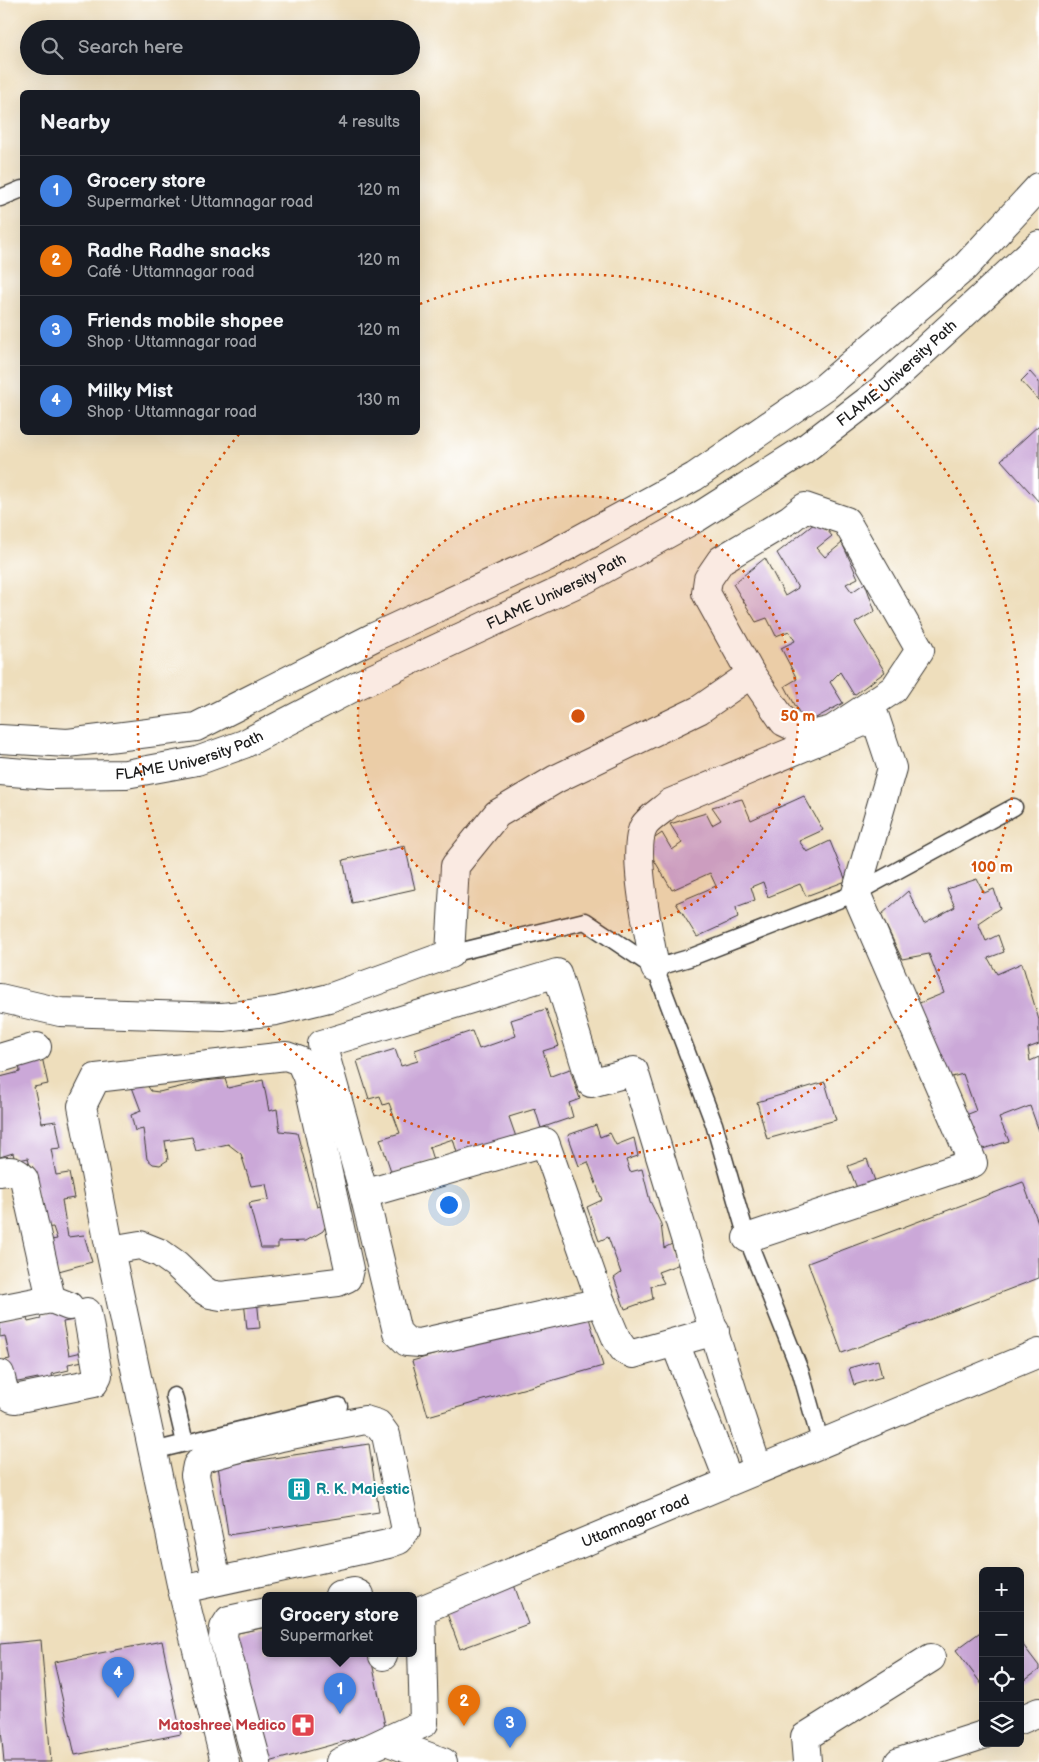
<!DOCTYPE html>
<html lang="en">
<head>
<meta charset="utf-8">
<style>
  :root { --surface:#171b24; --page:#20242c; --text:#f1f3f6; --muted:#9ea1a6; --line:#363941; --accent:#c8321e }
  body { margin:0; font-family:"Balsamiq Sans",sans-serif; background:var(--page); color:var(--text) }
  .controls { position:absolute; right:15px; bottom:15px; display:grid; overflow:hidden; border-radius:8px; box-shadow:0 5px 20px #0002 }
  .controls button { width:45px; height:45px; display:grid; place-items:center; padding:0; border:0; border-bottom:1px solid var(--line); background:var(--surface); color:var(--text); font:25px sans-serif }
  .you { position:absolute; left:448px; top:1204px; width:18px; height:18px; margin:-12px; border:4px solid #fff; border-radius:50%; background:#1a73e8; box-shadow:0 0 0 8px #1a73e833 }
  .badge { display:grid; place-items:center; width:32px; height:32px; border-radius:50%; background:var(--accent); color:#fff; font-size:16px; font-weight:700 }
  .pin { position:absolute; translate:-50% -41px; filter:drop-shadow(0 1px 2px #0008) }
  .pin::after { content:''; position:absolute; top:26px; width:18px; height:15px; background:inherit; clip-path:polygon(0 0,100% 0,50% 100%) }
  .popup { position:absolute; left:262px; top:1592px; width:155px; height:65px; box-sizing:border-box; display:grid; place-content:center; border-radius:8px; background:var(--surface); filter:drop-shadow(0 1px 4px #0005); font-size:16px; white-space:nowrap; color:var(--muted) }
  .popup b { font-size:19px; color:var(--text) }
  .popup::after { content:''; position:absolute; left:50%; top:100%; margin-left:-10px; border:10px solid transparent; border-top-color:var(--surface) }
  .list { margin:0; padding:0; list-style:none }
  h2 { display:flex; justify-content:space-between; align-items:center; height:65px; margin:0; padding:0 20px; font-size:21px }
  h2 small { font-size:16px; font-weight:400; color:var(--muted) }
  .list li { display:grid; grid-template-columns:32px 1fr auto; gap:15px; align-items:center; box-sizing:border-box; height:70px; padding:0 20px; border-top:1px solid var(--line) }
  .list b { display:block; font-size:19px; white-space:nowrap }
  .list p { margin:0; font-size:16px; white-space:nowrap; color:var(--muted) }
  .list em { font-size:16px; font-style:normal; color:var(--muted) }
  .icon { flex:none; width:28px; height:28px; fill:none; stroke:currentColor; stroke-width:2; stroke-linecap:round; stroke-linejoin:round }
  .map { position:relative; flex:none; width:1039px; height:1762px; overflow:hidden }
  .search { position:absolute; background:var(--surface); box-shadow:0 5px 20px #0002; left:20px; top:20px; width:400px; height:55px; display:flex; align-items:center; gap:12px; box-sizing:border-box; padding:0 18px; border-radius:28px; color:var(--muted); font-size:19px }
  .panel { position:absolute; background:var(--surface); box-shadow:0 5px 20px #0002; left:20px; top:90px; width:400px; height:345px; border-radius:8px }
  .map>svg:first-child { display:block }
</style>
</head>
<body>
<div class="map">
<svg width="1039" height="1762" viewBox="0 0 1039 1762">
  <rect width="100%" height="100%" fill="#fff"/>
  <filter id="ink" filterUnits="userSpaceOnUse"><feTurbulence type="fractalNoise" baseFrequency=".02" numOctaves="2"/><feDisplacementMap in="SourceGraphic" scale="10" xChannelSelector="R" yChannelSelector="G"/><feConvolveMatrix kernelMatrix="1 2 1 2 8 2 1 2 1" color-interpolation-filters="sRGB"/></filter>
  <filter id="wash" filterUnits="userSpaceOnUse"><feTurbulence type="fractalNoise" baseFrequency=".0096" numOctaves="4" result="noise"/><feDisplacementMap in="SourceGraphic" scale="20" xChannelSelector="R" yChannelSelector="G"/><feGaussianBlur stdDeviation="1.12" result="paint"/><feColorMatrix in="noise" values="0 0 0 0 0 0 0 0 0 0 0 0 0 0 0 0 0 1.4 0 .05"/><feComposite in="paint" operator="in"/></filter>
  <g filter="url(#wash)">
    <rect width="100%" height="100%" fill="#eedebc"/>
    <g id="blocks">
      <path fill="#cba8d8" d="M1030,372l9,10v19l-18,-20z
        M1039,425v77l-38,-42z
        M819,520l13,16 -15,12 8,9 17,-14 16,35 -12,6 6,8 13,-9 10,28 -20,12 30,49 -31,23 -14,-23 -10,10 13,21 -38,21 -20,-38 12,-7 -16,-31 14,-7 -6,-10 -13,5 -9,-18 -11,4 -23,-38 32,-26 20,38 13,-8 -21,-35z
        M804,796l19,34 -24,11 8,11 23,-11 16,40 -40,15 -6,-12 -32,13 -5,-15 -12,5 4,13 -19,7 2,11 -41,19 -21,-34 40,-17 -6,-13 -38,17 -27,-45 17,-12 10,17 10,-7 -12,-19 36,-11 6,12 9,-5 -9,-13 30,-8 9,21z
        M405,846l10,43 -63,14 -9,-43z
        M977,879l7,14 10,-4 6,19 -22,15 8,18 12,-6 6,17 -16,6 9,16 25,-11 17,57v24l-11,4 2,13 9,-4v74l-9,-25 -31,12 10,23 -33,10 -18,-33 18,-7 -13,-37 -15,4 -31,-74 27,-11 -15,-39 -27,5 -21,-44 27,-24 16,33 31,-17 -8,-18z
        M546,1009l13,37 -16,5 8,25 19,-7 10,30 -11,4 4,14 -32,11 -6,-19 -26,8 7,20 -58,19 -5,-17 -24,8 4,13 -41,14 -12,-35 20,-6 -11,-30 -6,2 -3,-9 -11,3 -12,-38 38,-12 6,17 17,-5 -3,-11 57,-19 7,18 37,-13 -5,-16z
        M42,1057l6,27 -14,3 8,36 14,-2 5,27 -10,1 5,26 13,-2 5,25 -12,2 6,37 16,-2 8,27 -37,10 -9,-31 11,-2 -4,-12 -9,1 -16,-70 -13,3 -2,-8 -13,4v-80l20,-5 -1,-11z
        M141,1076l10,15 8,1 45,-11 21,-2 3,9 35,-8 6,31 8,-2 3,22 17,2 20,74 7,-2 4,17 -5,9 -17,10 -28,1v6h-17l-12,-45 20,-4 -3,-15 -15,2 -10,-32 -13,-10 -32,7 -4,-14 -27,4 3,19 -8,5 -7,-1 -6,-5 -4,-30 -8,2 -4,-16 10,-4 -9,-24z
        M825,1082l11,38 -69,19 -10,-37z
        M596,1125l4,12 10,-4 6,12 18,-7 4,18 -12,4 4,12 12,-3 8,32 11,23 3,24 8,-4 8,20 -22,8 6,11 -13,3 2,13 -28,10 -11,-31 7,-5 -13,-36 -9,4 -12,-34 15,-7 -14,-38 -9,4 -11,-31z
        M867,1159l8,22 -18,7 -9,-22z
        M1023,1182l16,43v53l-197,75 -34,-90z
        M257,1299l3,29 -13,1 -3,-28z
        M72,1309l2,11 -11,2 6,33 13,-3 1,9 -15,3 1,6 -17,4 1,5 -14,3 -1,-4 -35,7 -3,-24 10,-2 -5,-23 -5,1v-16l26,-6 2,7 13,-3 -1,-4z
        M587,1311l16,55 -175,50 -16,-55z
        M878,1360l4,17 -28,8 -5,-17z
        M369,1444l10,68 -151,23 -10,-69z
        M513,1582l15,42 -68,25 -15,-41z
        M266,1627v26h104l16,77 -117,32 -40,-127z
        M983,1630v56l-27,-36z
        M41,1640l10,122h-47l-4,-44v-74z
        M162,1641l19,93 -106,21 -21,-93z
        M1020,1641l19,25v4l-19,14z"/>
    </g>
  </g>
  <g filter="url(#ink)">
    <use href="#blocks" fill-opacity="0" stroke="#3c3934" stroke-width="1"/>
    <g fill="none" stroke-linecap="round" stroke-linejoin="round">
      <g stroke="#3c3934" stroke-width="19">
        <path id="lane" d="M0,198l22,-9
          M450,954l135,-33 70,47 59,156 33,114 54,135 20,71
          M655,968l34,-10 167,-65 158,-86
          M174,1396l11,47
          M153,1451l186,-45"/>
      </g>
      <g stroke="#3c3934" stroke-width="30">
        <g id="street">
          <path d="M805,507l41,14 74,129 -26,39 -62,41 -21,5 -27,-13 -33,-48 -45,-81 2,-14 13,-19 69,-41z"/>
          <path d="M0,739l68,4 128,-16 178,-90 173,-80 147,-80 131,-90 140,-120 74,-80"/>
          <path id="s1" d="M0,771l48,4 78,-1 71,-13 47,-17 112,-58 230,-107 112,-62 104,-66 77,-59 160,-147"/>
          <path d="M655,968c-5,-29 -25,-118 -11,-142 4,-7 20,-17 26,-23l205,-86 17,51 -36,125 117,270 -226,75"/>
          <path d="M0,998l60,14 163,5 53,-6 53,-13 121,-44 5,-88 42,-52 59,-35 143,-69 52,-36"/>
          <path d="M0,1058l37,-11"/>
          <path d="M0,1172c11,-2 16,-2 24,7l27,120"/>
          <path d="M364,1194l33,138 10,10 13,1 181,-41 16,38 7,10 9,4 82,-23"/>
          <path d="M110,1250l30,-5 20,8 17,12 25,24 8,5 11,2 117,-14 9,-4 2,-9 -42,-192 -7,-16 -14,-5 -190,22 -14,28 28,144 72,339 43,173"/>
          <path d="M601,1302l-56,-160 -181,52 -42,-150 235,-71 34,110 43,-12c41,133 80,267 124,398"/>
          <path d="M0,1309l51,-10 18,7"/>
          <path d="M675,1343l54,138"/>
          <path d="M0,1374c3,11 3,22 15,25l79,-16 4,-8 -11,-63"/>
          <path d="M182,1589l206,-45 11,-4 7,-10 -20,-95 -8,-11 -13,-4 -84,17 -78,21 -6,7 -2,10 22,106"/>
          <path d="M339,1595l15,-3 6,3"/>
          <path d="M383,1653v3"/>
          <path d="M1020,1720l19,-8"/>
          <path d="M386,1741l57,21"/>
          <path d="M257,1762l-34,-125 1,-9 5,-8 37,-8"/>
          <path id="s2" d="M340,1762l84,-39 -3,-113 618,-257"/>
          <path d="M807,1762l-2,-25 126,-79"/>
          <path d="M899,1762l84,-27"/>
        </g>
      </g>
      <use href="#lane" stroke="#fff" stroke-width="16"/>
      <use href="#street" stroke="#fff" stroke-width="28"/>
    </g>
  </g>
  <circle cx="578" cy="716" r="220" fill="#d4530e" fill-opacity=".12"/>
  <g fill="none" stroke="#d4530e" stroke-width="2.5" stroke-dasharray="2.5 5">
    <circle cx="578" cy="716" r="220"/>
    <path d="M420 304A441 441 0 1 1 240 433"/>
  </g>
  <defs>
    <g id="building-square" transform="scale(1.25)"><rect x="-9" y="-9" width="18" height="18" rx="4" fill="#0f9aa8" stroke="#fff"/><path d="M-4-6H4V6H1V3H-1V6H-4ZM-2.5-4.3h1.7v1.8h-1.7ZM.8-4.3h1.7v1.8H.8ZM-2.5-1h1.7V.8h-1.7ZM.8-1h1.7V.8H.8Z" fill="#fff"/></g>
    <g id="pharmacy-square" transform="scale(1.25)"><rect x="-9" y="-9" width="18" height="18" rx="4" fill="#e0444e" stroke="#fff"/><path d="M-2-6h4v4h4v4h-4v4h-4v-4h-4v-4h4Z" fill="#fff"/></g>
  </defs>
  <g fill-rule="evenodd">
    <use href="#building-square" x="299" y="1489"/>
    <use href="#pharmacy-square" x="303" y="1725"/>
  </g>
  <g text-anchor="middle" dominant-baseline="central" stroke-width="4" stroke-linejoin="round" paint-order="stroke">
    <g font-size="15" fill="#1c1c1c" stroke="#fff">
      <text stroke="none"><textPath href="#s1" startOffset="1002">FLAME University Path</textPath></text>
      <text stroke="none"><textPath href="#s1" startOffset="596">FLAME University Path</textPath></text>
      <text stroke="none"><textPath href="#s1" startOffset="192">FLAME University Path</textPath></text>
      <text stroke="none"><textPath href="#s2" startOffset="438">Uttamnagar road</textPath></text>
    </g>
    <g font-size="15" font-weight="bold" fill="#0d838f" stroke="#fff" text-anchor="start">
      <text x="316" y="1489">R. K. Majestic</text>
    </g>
    <g font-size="15" font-weight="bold" fill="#be3a42" stroke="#fff" text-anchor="end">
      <text x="286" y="1725">Matoshree Medico</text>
    </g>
  </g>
  <circle cx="578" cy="716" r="8" fill="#d4530e" stroke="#fff" stroke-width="2.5"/>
  <g font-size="15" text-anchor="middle" font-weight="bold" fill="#d4530e" stroke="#fff" stroke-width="4" stroke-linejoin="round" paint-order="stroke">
    <text x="798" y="721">50 m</text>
    <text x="992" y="872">100 m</text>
  </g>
</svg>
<div class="controls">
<button>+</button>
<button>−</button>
<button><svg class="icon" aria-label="locate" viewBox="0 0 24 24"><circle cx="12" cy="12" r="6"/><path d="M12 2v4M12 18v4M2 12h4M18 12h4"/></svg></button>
<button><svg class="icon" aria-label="layers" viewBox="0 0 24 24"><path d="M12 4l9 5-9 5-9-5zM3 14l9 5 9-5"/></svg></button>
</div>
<div class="you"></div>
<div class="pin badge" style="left:340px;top:1714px;background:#3f7fe0">1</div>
<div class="popup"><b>Grocery store</b>Supermarket</div>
<div class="pin badge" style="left:464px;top:1726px;background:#e8710a">2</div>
<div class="pin badge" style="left:510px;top:1748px;background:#3f7fe0">3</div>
<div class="pin badge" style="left:118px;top:1698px;background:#3f7fe0">4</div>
<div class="search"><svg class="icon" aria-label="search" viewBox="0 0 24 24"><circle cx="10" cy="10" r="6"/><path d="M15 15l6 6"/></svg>Search here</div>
<section class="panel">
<h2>Nearby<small>4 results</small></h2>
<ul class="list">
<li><span class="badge" style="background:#3f7fe0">1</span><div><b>Grocery store</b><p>Supermarket · Uttamnagar road</p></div><em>120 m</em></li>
<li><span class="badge" style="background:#e8710a">2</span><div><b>Radhe Radhe snacks</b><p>Café · Uttamnagar road</p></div><em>120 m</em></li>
<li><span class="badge" style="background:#3f7fe0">3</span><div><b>Friends mobile shopee</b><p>Shop · Uttamnagar road</p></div><em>120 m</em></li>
<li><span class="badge" style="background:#3f7fe0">4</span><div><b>Milky Mist</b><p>Shop · Uttamnagar road</p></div><em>130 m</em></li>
</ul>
</section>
</div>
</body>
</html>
